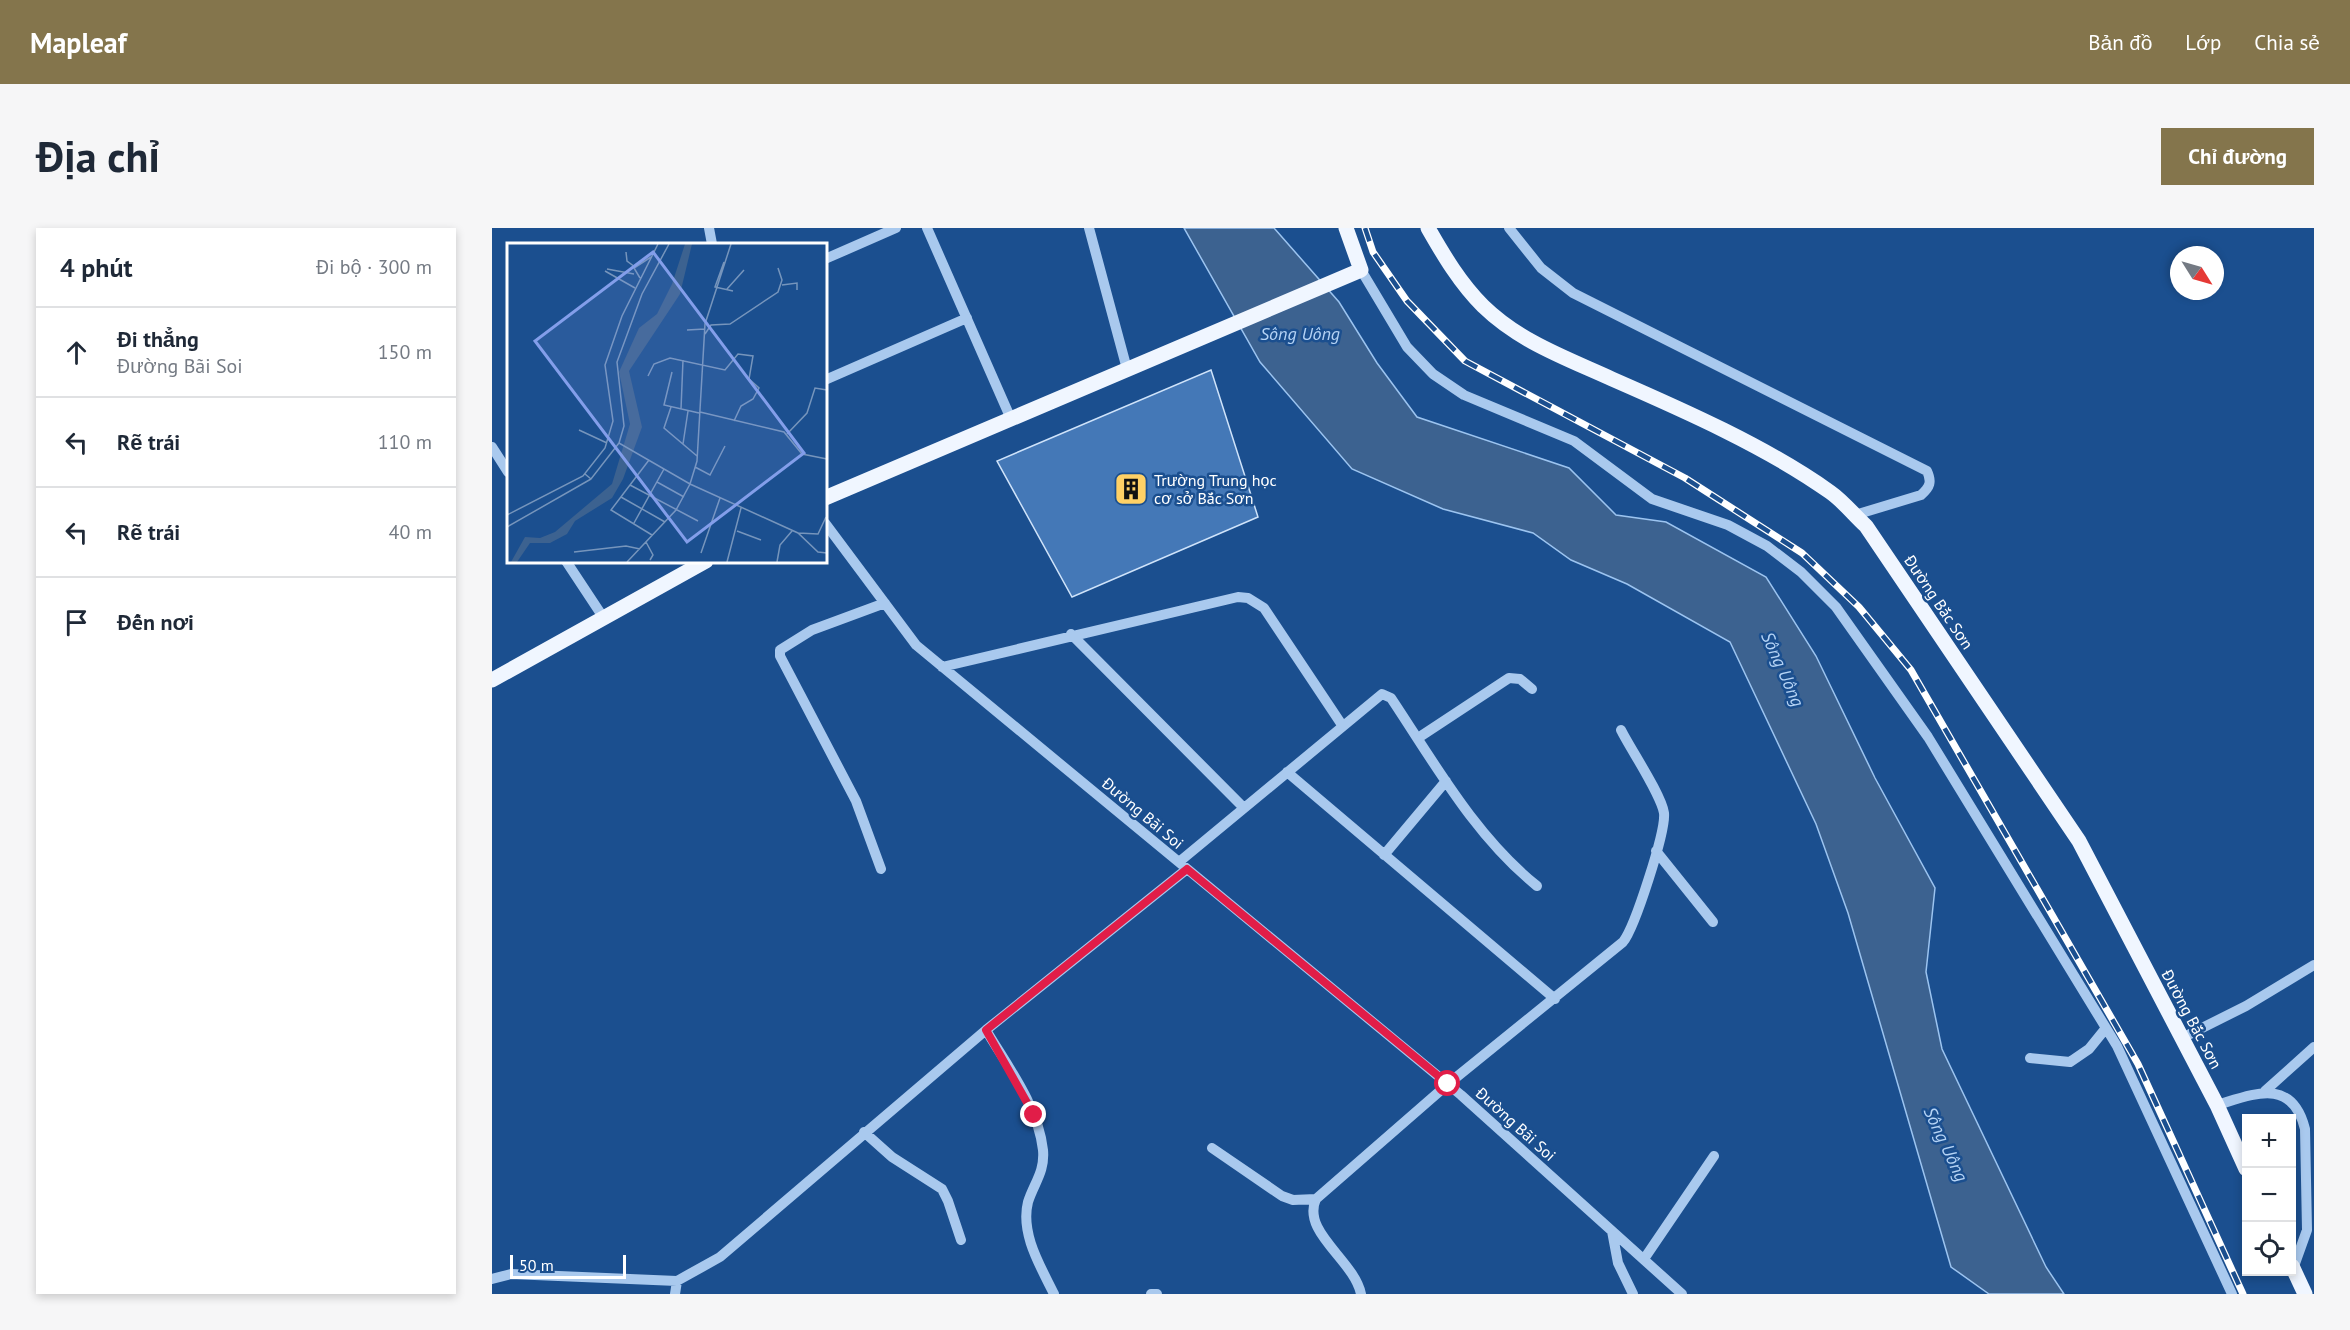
<!DOCTYPE html>
<html lang="vi">
<head>
<meta charset="utf-8">
<style>
  :root { --surface:#fff; --page:#f6f6f7; --text:#1f2937; --muted:#747a83; --line:#e0e1e3; --accent:#84754c }
  body { margin:0; font-family:"PT Sans",sans-serif; background:var(--page); color:var(--text) }
  .controls { position:absolute; right:18px; bottom:18px; display:grid; overflow:hidden; border-radius:0px; box-shadow:0 3px 9px #0003 }
  .controls button { width:54px; height:54px; display:grid; place-items:center; padding:0; border:0; border-bottom:2px solid var(--line); background:var(--surface); color:var(--text); font:30px sans-serif }
  .compass { position:absolute; left:1678px; top:18px; width:54px; height:54px; border-radius:50%; background:var(--surface); box-shadow:0 3px 9px #0003; rotate:127deg }
  .scale { position:absolute; left:18px; bottom:15px; width:116px; box-sizing:border-box; padding-left:6px; border:3px solid #fff; border-top:0; font-size:16px; line-height:21px; white-space:nowrap; color:#fff; -webkit-text-stroke:4px #1b4f8f; paint-order:stroke }
  .stop { position:absolute; width:18px; height:18px; margin:-14px; border:4px solid #e11d48; border-radius:50%; background:#fff }
  .stop.end { background:#e11d48; border-color:#fff; box-shadow:0 2px 6px #0008 }
  .list { margin:0; padding:0; list-style:none }
  h2 { display:flex; justify-content:space-between; align-items:center; height:78px; margin:0; padding:0 24px; font-size:26px }
  h2 small { font-size:20px; font-weight:400; color:var(--muted) }
  .list li { display:grid; grid-template-columns:39px 1fr auto; gap:18px; align-items:center; box-sizing:border-box; height:90px; padding:0 24px; border-top:2px solid var(--line) }
  .list b { display:block; font-size:22px; white-space:nowrap }
  .list p { margin:0; font-size:20px; white-space:nowrap; color:var(--muted) }
  .list em { font-size:20px; font-style:normal; color:var(--muted) }
  .icon { flex:none; width:33px; height:33px; fill:none; stroke:currentColor; stroke-width:2; stroke-linecap:round; stroke-linejoin:round }
  .map { position:relative; flex:none; width:1822px; height:1066px; overflow:hidden; border-radius:0px }
  header { display:flex; align-items:center; gap:36px; box-sizing:border-box; height:84px; padding:0 30px; background:var(--accent); color:#fff }
  header strong { font-size:28px }
  nav { display:flex; gap:33px; margin-inline-start:auto; font-size:21px }
  .intro { display:flex; align-items:center; justify-content:space-between; box-sizing:border-box; height:144px; padding:0 36px }
  h1 { margin:0; font-size:42px }
  .button { padding:15px 27px; border-radius:0px; background:var(--accent); color:#fff; font-size:21px; font-weight:700 }
  main { display:flex; gap:36px; padding:0 36px }
  aside { flex:1; background:var(--surface); border-radius:0px; box-shadow:0 3px 9px #0003 }
  .map>svg:first-child { display:block }
</style>
</head>
<body>
<header>
<strong>Mapleaf</strong>
<nav><a>Bản đồ</a><a>Lớp</a><a>Chia sẻ</a></nav>
</header>
<div class="intro"><h1>Địa chỉ</h1><a class="button">Chỉ đường</a></div>
<main>
<aside>
<h2>4 phút<small>Đi bộ · 300 m</small></h2>
<ul class="list">
<li><svg class="icon" aria-label="ahead" viewBox="0 0 24 24"><path d="M12 20V5M6 11l6-6 6 6"/></svg><div><b>Đi thẳng</b><p>Đường Bãi Soi</p></div><em>150 m</em></li>
<li><svg class="icon" aria-label="left" viewBox="0 0 24 24"><path d="M17 20v-9H6M10 6l-5 5 5 5"/></svg><div><b>Rẽ trái</b></div><em>110 m</em></li>
<li><svg class="icon" aria-label="left" viewBox="0 0 24 24"><path d="M17 20v-9H6M10 6l-5 5 5 5"/></svg><div><b>Rẽ trái</b></div><em>40 m</em></li>
<li><svg class="icon" aria-label="arrive" viewBox="0 0 24 24"><path d="M6 21V4h12l-3 4 3 4H6"/></svg><div><b>Đến nơi</b></div></li>
</ul>
</aside>
<div class="map">
<svg width="1822" height="1066" viewBox="0 0 1822 1066">
  <rect width="100%" height="100%" fill="#1b4f8f"/>
  <path fill="#3c6290" stroke="#9cc4f0" stroke-width="1.5" d="M692,0h90l65,74 38,61 40,54 152,51 47,47 50,7 100,55 50,79 59,122 60,110 -9,84 16,77 104,218 18,27h-75l-38,-27 -103,-354 -32,-89 -86,-182 -103,-58 -56,-24 -38,-27 -90,-24 -91,-40 -92,-107z"/>
  <path fill="#4478b7" stroke="#cfe3fa" stroke-width="1.5" d="M719,142l47,147 -186,80 -75,-136z"/>
  <g fill="none" stroke-linecap="round" stroke-linejoin="round">
    <path stroke="#a9c9ee" stroke-width="10" d="M217,0l3,16
      M435,0l84,191
      M597,0l38,141
      M1017,0l32,40 32,25 354,178c5,11 3,16 -6,24l-66,20
      M333,31l71,-31
      M869,42l46,77 26,27 31,21 110,46 78,58 76,26 39,21 34,26 35,35 92,130 189,309 115,248
      M333,152l142,-62
      M0,219l16,25
      M333,295l91,122 545,450 221,199
      M74,333l37,56
      M579,406l173,174
      M450,439l296,-70 10,1 16,10 78,117
      M926,510l91,-60 11,1 12,10
      M795,544l268,227
      M1164,623l57,71
      M892,627l62,-74
      M687,634l203,-168 9,4c44,66 84,138 146,188
      M389,641l-25,-68 -76,-145v-6l32,-20 73,-27
      M494,802c22,37 52,76 57,120 2,22 -9,33 -15,52 -8,32 13,65 26,92
      M1690,810l64,-32 68,-41
      M1538,830l40,4 19,-13 17,-21
      M1773,863l49,-44
      M1725,877c37,-11 75,-28 88,24l2,101 -14,39
      M372,904l28,25 50,32 6,12 13,39
      M720,920l70,48 11,4 23,-1
      M1120,1003l6,32 15,31
      M1152,1031l70,-103
      M0,1051l19,-5 166,7 43,-24 266,-227 201,-161
      M183,1066l2,-13
      M659,1066h6
      M869,1066c-7,-34 -60,-62 -45,-95l132,-115 175,-142c12,-15 43,-111 41,-129 -3,-19 -33,-63 -43,-83"/>
    <path stroke="#f0f6ff" stroke-width="15" d="M936,0c16,28 32,55 55,78 37,36 83,52 129,73 71,31 155,68 218,113 13,9 24,23 36,34l213,315 138,264 29,64
      M333,270l536,-228 -15,-42
      M0,452l214,-119
      M1800,1038l13,28"/>
    <g stroke="#fff" stroke-width="7">
      <path id="rail" d="M873,0l8,24 34,49 58,60 220,117 117,75 57,54 52,63 227,394 105,230"/>
    </g>
    <use href="#rail" stroke="#1b4f8f" stroke-width="4.5" stroke-dasharray="14" stroke-linecap="butt"/>
  </g>
  <g fill="none" stroke-linecap="round" stroke-linejoin="round">
    <path stroke="#e11d48" stroke-width="8" d="M542,887l-48,-85 201,-161 261,215"/>
  </g>
  <defs>
    <g id="building-square" transform="scale(1.725)"><rect x="-9" y="-9" width="18" height="18" rx="4" fill="#ffd166" stroke="#1b4f8f"/><path d="M-4-6H4V6H1V3H-1V6H-4ZM-2.5-4.3h1.7v1.8h-1.7ZM.8-4.3h1.7v1.8H.8ZM-2.5-1h1.7V.8h-1.7ZM.8-1h1.7V.8H.8Z" fill="#111"/></g>
  </defs>
  <g fill-rule="evenodd">
    <use href="#building-square" x="639" y="261"/>
  </g>
  <g text-anchor="middle" dominant-baseline="central" stroke-width="5" stroke-linejoin="round" paint-order="stroke">
    <g font-size="16" fill="#fff" stroke="#1b4f8f" text-anchor="start">
      <text x="662" y="252">Trường Trung học<tspan x="662" dy="18">cơ sở Bắc Sơn</tspan></text>
    </g>
    <g font-size="16" fill="#fff" stroke="#1b4f8f">
      <text transform="translate(1447 374) rotate(56)">Đường Bắc Sơn</text>
      <text transform="translate(651 585) rotate(40)">Đường Bãi Soi</text>
      <text transform="translate(1700 791) rotate(62)">Đường Bắc Sơn</text>
      <text transform="translate(1024 896) rotate(42)">Đường Bãi Soi</text>
    </g>
    <g font-size="18" font-style="italic" fill="#b5d3f5" stroke="#1b4f8f">
      <text x="808" y="105">Sông Uông</text>
      <text transform="translate(1291 441) rotate(66)">Sông Uông</text>
      <text transform="translate(1454 916) rotate(65)">Sông Uông</text>
    </g>
  </g>
  <g transform="translate(15 15)">
    <rect width="320" height="320" fill="#1b4f8f"/>
    <path d="M178,1h7l-12,50 -51,77 13,56 -19,52 -11,19 -37,23 -8,13 -17,9h-20l-13,19h-6l14,-25 15,1 15,-6 57,-48 18,-60 -11,-52 20,-44 18,-14 15,-30z" fill="#3c6290"/>
    <path fill="none" stroke="#7695bc" stroke-width="1.5" d="M119,9l1,9 8,6M217,19l-9,25 18,4M100,26l27,5M98,28l30,17M133,35l-6,-10 17,-11M275,42l15,-2v7M220,46l17,-19M180,87l18,-1M198,91l6,-9 19,-1 48,-32 4,-12 -4,-12M165,129l-8,33 35,8M141,133l6,-12 16,-6 55,12 13,-16 15,2 -4,23 10,9 -6,11 -12,7 -7,15M164,164l-7,21 33,28M174,166l2,-49M193,169l84,20 18,22 25,5M72,187l28,13M280,191l20,-21 8,-25 12,2M112,200l5,-17 -7,-64 25,-68 27,-50M176,201l5,-33M142,217l-38,50 41,25M188,224l15,8 15,-29M78,231l6,5 28,-36 71,41 108,49 20,19 9,1M150,239l27,15M123,242l68,36M114,254l44,25M0,272l76,-39 22,-28 8,-27 -8,-56 17,-49 36,-72M127,280l30,-54M0,284l84,-48M230,288l24,9M291,290l20,1 8,-17M139,299l7,13 -3,5M67,309l52,-6 14,3M194,310l19,-55M120,319l49,-52 14,-26 7,-23 8,-137 26,-80M220,319l14,-54M270,319l3,-17 12,-14"/>
    <path fill="#839eea" fill-opacity="0.15" stroke="#839eea" stroke-width="3" d="M146,9l151,201 -117,89 -152,-201z"/>
    <rect width="320" height="320" fill="none" stroke="#fff" stroke-width="3"/>
  </g>
</svg>
<div class="controls">
<button>+</button>
<button>−</button>
<button><svg class="icon" aria-label="locate" viewBox="0 0 24 24"><circle cx="12" cy="12" r="6"/><path d="M12 2v4M12 18v4M2 12h4M18 12h4"/></svg></button>
</div>
<svg class="compass" viewBox="-18 -18 36 36"><path d="M0-13l5 13h-10z" fill="#e53935"/><path d="M0 13l5-13h-10z" fill="#747a83"/></svg>
<div class="scale">50 m</div>
<div class="stop" style="left:956px;top:856px"></div>
<div class="stop end" style="left:542px;top:887px"></div>
</div>
</main>
</body>
</html>
